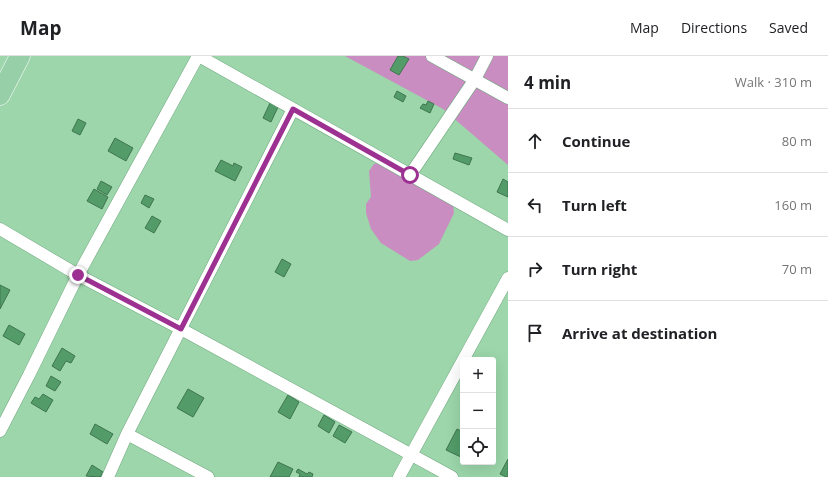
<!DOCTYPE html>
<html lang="en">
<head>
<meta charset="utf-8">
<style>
  :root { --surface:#fff; --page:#f6f6f6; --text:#202124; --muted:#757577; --line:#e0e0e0 }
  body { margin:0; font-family:"Open Sans",sans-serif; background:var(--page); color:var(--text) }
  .controls { position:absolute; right:12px; bottom:12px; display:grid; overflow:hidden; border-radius:4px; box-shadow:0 4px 16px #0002 }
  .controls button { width:36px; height:36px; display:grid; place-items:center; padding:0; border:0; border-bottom:1px solid var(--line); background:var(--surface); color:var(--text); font:20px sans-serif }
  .stop { position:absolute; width:12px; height:12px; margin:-9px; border:3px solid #9c3192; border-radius:50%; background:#fff }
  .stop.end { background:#9c3192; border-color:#fff; box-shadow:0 1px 4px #0008 }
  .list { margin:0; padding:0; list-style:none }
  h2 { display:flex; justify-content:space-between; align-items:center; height:52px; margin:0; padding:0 16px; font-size:17px }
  h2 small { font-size:13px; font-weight:400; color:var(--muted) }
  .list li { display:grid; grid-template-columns:26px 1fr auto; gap:12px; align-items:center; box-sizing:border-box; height:64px; padding:0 16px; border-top:1px solid var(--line) }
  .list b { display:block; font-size:15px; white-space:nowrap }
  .list em { font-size:13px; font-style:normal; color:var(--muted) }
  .icon { flex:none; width:22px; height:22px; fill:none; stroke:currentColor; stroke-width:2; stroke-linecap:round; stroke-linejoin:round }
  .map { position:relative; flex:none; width:508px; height:421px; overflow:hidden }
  header { display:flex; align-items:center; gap:24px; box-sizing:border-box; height:56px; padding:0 20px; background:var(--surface); border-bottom:1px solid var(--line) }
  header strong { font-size:19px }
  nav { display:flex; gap:22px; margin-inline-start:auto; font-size:14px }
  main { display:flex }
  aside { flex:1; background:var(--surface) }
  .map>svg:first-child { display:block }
</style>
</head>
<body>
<header>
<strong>Map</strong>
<nav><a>Map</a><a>Directions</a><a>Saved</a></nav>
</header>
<main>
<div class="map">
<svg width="508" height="421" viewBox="0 0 508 421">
  <rect width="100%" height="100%" fill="#9cd6aa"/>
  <path fill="#ca8dc1" d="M345,0h163v109l-65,-56z
    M383,106l70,43 1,8 -15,31 -21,16 -8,1 -29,-18 -10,-14 -5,-16v-9l5,-7 -2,-26 5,-7z"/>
  <path fill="#539c69" stroke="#3f754e" d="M398,0h5l6,3 -10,16 -9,-5z
    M397,35l9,5 -3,6 -9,-5z
    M428,45l6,3 -4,9 -10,-5 3,-4 3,1z
    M270,47l8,4 -7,15 -8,-4z
    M78,63l8,4 -6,12 -8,-4z
    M115,82l18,10 -7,13 -18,-10z
    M455,97l17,5 -3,7 -16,-6z
    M221,104l12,6 1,-3 8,4 -7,14 -20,-10z
    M503,123l5,3v15l-11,-5z
    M101,125l11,6 -5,8 -10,-6z
    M94,133l14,8 -6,12 -15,-8z
    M145,139l9,4 -5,9 -8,-5z
    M152,160l9,5 -7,12 -9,-5z
    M282,203l9,5 -7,13 -9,-5z
    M0,229l10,5 -10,19z
    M9,269l16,9 -6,11 -16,-9z
    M62,292l13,8 -4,7 -5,-2 -6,10 -8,-5z
    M51,320l10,6 -6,9 -9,-5z
    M188,333l16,9 -11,19 -16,-9z
    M43,338l10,6 -7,12 -15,-9 4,-6 4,2z
    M288,339l11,7 -9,17 -12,-7z
    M324,359l11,7 -6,11 -11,-7z
    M95,368l18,10 -6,10 -17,-10z
    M339,369l13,7 -7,11 -12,-7z
    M457,373l6,3v26l-17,-8z
    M508,403v18h-2l-6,-3z
    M278,406l15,7 -4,8h-19z
    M92,409l11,7 -3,5 -14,-1z
    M298,413l9,5 2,-2 4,2 -1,3h-13l1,-3 -4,-2z"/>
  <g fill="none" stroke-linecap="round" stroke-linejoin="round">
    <g stroke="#6fa77e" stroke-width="13">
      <path id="street" d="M199,0l309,174
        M432,0l76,42
        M410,119l65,-96 12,-23
        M0,173l78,46 103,54 271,148
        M0,375l29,-56 49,-100 120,-219
        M127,378l81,43
        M108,421l19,-43 166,-325
        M399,421l109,-199"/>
    </g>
    <g stroke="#fff" stroke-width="21">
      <path id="primary" d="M0,39l20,-39"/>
    </g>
    <use href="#street" stroke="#fff" stroke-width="12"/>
    <use href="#primary" stroke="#97cfa9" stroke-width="20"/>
  </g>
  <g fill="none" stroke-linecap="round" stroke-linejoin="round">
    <path stroke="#9c3192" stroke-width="5" d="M78,219l103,54 112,-220 117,66"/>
  </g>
</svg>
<div class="controls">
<button>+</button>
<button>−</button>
<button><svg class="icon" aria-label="locate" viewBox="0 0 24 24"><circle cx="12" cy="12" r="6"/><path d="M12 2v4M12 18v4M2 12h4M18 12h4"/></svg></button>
</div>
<div class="stop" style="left:410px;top:119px"></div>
<div class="stop end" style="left:78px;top:219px"></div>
</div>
<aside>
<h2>4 min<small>Walk · 310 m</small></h2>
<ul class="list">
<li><svg class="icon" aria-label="ahead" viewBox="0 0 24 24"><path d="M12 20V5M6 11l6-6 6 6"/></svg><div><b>Continue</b></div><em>80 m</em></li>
<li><svg class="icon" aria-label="left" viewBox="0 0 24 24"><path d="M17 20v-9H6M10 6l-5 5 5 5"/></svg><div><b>Turn left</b></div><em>160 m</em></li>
<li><svg class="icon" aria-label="right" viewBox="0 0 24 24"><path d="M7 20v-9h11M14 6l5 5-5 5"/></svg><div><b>Turn right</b></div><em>70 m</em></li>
<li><svg class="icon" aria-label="arrive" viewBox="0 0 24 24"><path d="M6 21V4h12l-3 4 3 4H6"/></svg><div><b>Arrive at destination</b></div></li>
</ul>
</aside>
</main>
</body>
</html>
